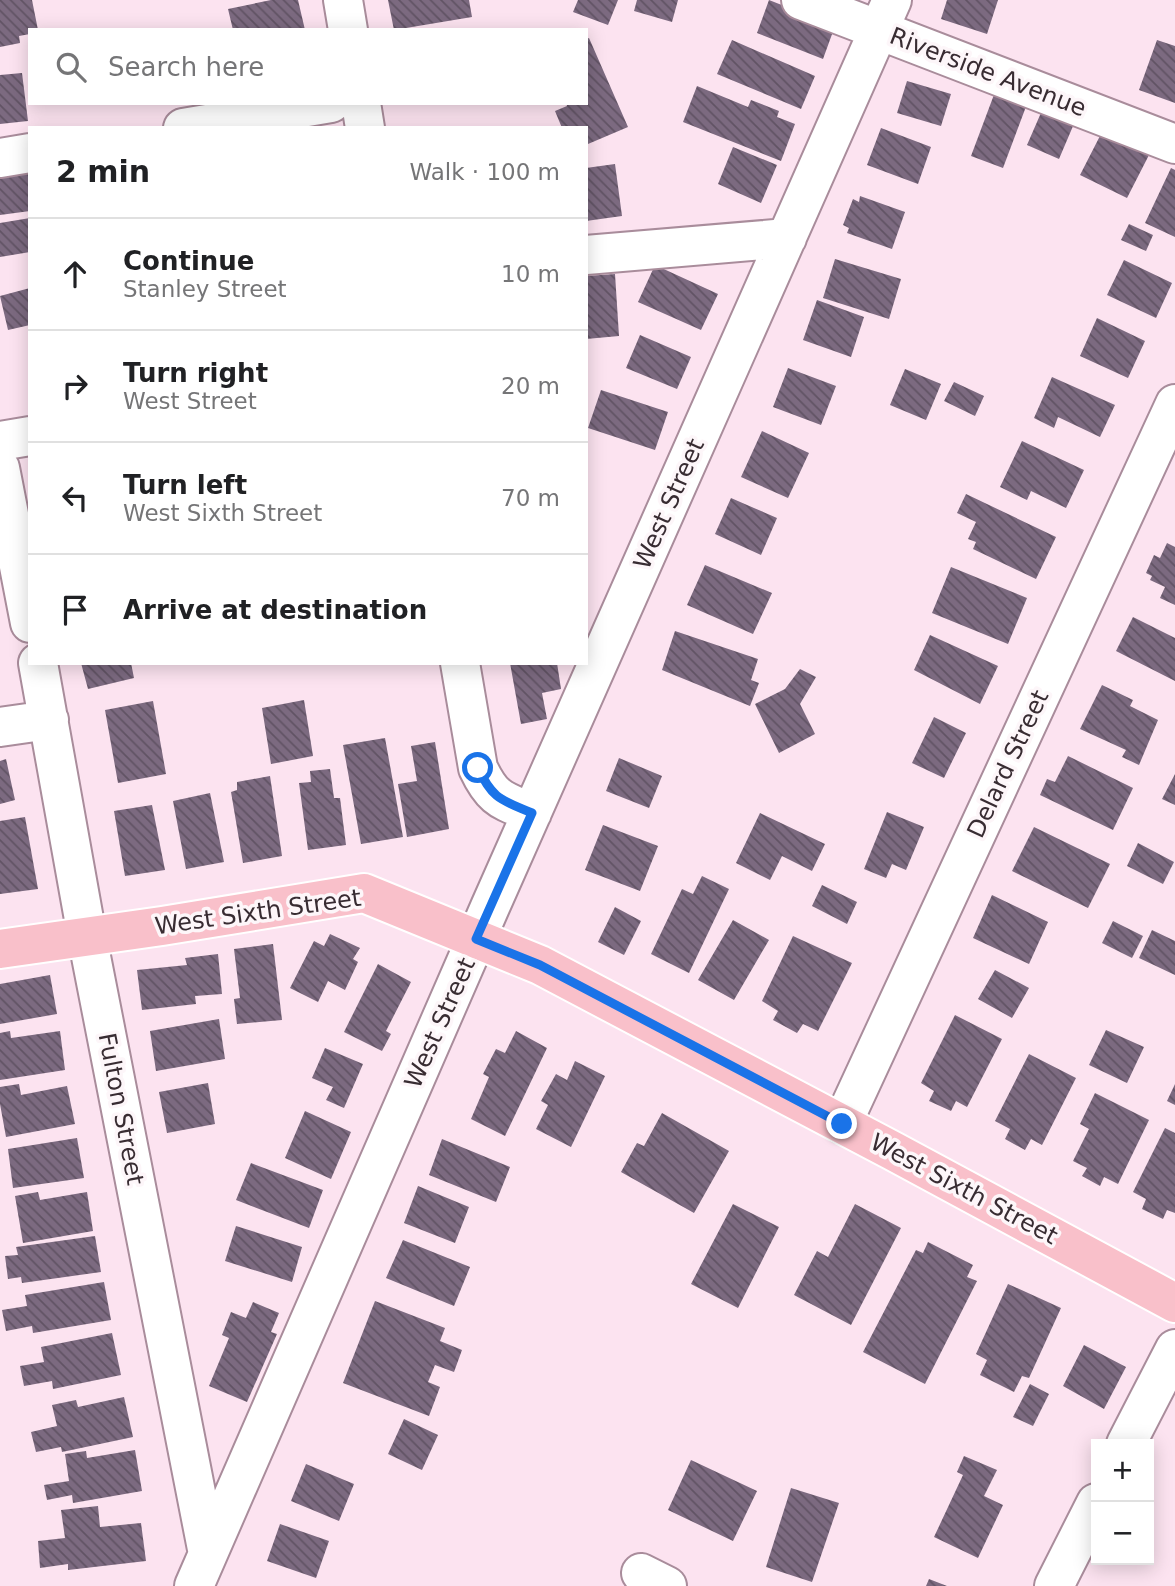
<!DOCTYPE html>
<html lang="en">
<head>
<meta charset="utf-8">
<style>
  :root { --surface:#fff; --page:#f6f6f6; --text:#202124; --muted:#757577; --line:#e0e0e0 }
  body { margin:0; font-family:"DejaVu Sans",sans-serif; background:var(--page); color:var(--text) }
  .controls { position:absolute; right:21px; bottom:21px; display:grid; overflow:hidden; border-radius:0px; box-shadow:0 4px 18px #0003 }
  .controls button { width:63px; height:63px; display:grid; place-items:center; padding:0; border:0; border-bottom:2px solid var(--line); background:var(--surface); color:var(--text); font:35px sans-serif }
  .stop { position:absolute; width:21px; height:21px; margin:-16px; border:5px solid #1a73e8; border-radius:50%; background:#fff }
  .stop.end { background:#1a73e8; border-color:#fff; box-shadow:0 2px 7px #0008 }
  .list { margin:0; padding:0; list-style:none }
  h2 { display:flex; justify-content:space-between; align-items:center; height:91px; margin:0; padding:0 28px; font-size:30px }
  h2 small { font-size:23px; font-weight:400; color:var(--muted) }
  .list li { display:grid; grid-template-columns:46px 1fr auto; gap:21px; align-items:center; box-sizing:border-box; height:112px; padding:0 28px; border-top:2px solid var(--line) }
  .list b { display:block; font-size:26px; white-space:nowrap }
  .list p { margin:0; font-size:23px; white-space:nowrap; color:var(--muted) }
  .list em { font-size:23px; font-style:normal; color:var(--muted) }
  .icon { flex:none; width:38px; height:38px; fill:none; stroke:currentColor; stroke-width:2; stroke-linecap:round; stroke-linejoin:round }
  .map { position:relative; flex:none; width:1175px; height:1586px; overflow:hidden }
  .search { position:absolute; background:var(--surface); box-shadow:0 4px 18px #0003; left:28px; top:28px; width:560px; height:77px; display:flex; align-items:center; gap:18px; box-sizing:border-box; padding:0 24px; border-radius:0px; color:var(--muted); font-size:26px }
  .panel { position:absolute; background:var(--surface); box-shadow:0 4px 18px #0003; left:28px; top:126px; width:560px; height:539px; border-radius:0px }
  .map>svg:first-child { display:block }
</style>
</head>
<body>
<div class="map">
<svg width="1175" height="1586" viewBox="0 0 1175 1586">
  <defs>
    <pattern id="building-back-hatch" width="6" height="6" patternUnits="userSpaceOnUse" patternTransform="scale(1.75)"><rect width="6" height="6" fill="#7c6a80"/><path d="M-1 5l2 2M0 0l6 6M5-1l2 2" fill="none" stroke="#615364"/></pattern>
  </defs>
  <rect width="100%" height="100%" fill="#fce3f0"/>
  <path fill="url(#building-back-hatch)" d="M0,0h32l6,30h-8v4l-11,2 1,7 -20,4z
    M271,0h27l7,30h-72l-5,-21z
    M388,0h81l3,17 -78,13z
    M578,0h40l-10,25 -35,-13z
    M637,0h41l-6,22 -38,-11z
    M769,0l66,26 -12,33 -66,-26z
    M947,0h51l-11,34 -46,-15z
    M589,38l39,89 -40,17 -2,-16 -6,-2 -18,2 -7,-17 12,-5 -1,-3h20v-64z
    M732,40l83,36 -14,33 -84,-35z
    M1157,40l18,6v57l-36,-13z
    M22,73l6,48 -28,3v-49z
    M907,81l44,13 -10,32 -44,-13z
    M998,84l32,12 -27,72 -32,-12z
    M697,86l51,21 3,-7 28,11 -2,6 18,7 -14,37 -98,-39z
    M1047,99l32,13 -20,47 -32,-14z
    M881,128l50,19 -13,37 -51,-19z
    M1102,132l47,23 -22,43 -47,-23z
    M733,147l44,18 -16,38 -43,-19z
    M615,164l7,52 -36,5v-53z
    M1171,168l4,2v67l-30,-14z
    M30,172v39l-30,4v-40z
    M860,196l45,16 -13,37 -45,-16 2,-5 -6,-3 10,-26 6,3z
    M30,218v34l-30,5v-34z
    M1129,224l24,11 -7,16 -25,-11z
    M835,259l66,20 -12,40 -66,-21z
    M1124,260l48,23 -16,35 -49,-23z
    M655,265l63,29 -17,36 -63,-28z
    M615,274l4,62 -33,3v-63z
    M30,288v37l-22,5 -8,-34z
    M817,300l47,17 -13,40 -48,-17z
    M1097,318l48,23 -17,37 -48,-22z
    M640,335l51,22 -14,32 -51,-21z
    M788,368l48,18 -15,39 -48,-18z
    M905,369l36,15 -15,36 -36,-15z
    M1052,377l63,28 -15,32 -42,-20 -4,11 -20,-10z
    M954,382l30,14 -9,20 -31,-15z
    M601,390l67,22 -13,38 -67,-22z
    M762,431l47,22 -21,45 -47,-21z
    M1022,441l62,29 -18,38 -35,-17 -4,9 -27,-13z
    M966,494l90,43 -20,42 -63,-30 3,-7 -8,-3 8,-17 -19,-9z
    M731,498l46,20 -16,37 -46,-21z
    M1167,543l8,4v58l-15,-7 5,-11 -15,-7 2,-4 -6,-3 8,-18 6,3z
    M705,565l67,28 -19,41 -66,-29z
    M951,567l76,31 -19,46 -76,-31z
    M1133,617l42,21v43l-59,-30z
    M675,631l83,28 -7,21 8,3 -9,23 -88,-36z
    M930,635l68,31 -18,38 -66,-34z
    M81,663h50l3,15 -46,11z
    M510,663h47l4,26 -19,4 5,26 -26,5z
    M800,669l16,8 -16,27 15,30 -36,19 -24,-49 30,-15z
    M1102,685l31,15 -3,6 28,14 -19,45 -17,-8 4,-7 -46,-21z
    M304,700l9,56 -42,8 -9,-56z
    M153,701l13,73 -48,9 -13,-73z
    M934,717l32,16 -22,45 -32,-15z
    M385,738l18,99 -42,7 -18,-99z
    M435,742l14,87 -42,8 -9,-53 19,-3 -6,-35z
    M1068,756l65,32 -20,42 -73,-35 7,-16 8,3z
    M619,758l43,18 -13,32 -43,-17z
    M6,759l9,41 -15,4v-43z
    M330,769l4,29h6l6,47 -38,5 -9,-67 12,-1 -1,-11z
    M1175,774v31l-13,-6z
    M270,776l12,80 -39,7 -12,-71 6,-2v-8z
    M210,793l14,69 -38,7 -13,-68z
    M152,805l13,65 -40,6 -11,-65z
    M887,812l37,15 -18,43 -14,-6 -6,14 -22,-9z
    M760,813l65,31 -13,27 -30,-15 -12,24 -34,-17z
    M25,817l13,72 -38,5v-73z
    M603,825l55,21 -18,45 -55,-21z
    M1034,827l76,37 -22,44 -76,-37z
    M1138,843l36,19 -11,22 -36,-18z
    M702,876l27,13 -40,84 -38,-19 31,-65 11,5z
    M822,885l35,17 -10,22 -35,-18z
    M992,895l56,27 -19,42 -56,-26z
    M615,907l26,14 -17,34 -26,-13z
    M733,920l36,20 -35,60 -36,-20z
    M1113,921l30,15 -11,22 -30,-15z
    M1152,930l23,11v34l-36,-17z
    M330,934l30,14 -7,11 5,3 -13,28 -17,-9 -10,21 -28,-14 24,-47 10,5z
    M793,936l59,27 -34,68 -15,-7 -6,9 -24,-13 5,-9 -16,-10z
    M273,944l9,76 -45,4 -3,-25 6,-1 -6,-49z
    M218,954l4,40 -27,2 1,8 -54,6 -5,-40 50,-5 -2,-7z
    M378,964l33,18 -25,49 5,3 -9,17 -38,-19z
    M995,970l34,18 -17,30 -34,-19z
    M50,975l7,39 -57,10v-40z
    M955,1015l47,24 -35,68 -11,-6 -5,10 -22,-10 5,-10 -13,-8z
    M219,1019l6,40 -69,12 -6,-40z
    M1106,1030l38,17 -17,36 -38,-18z
    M10,1031l1,7 49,-7 5,39 -65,10v-47z
    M516,1031l31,17 -42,88 -34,-17 18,-42 -6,-3 13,-25 9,4z
    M325,1048l38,16 -19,44 -18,-8 7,-13 -21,-9z
    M1029,1054l47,24 -34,67 -11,-6 -6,11 -20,-11 5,-10 -15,-8z
    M575,1061l30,15 -34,71 -35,-18 12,-24 -7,-4 15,-27 11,6z
    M208,1083l7,41 -48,9 -8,-41z
    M19,1084l2,11 46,-9 8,38 -69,13 -6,-33v-17z
    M1175,1084v21l-8,-4z
    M1095,1093l54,27 -31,64 -14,-7 -4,9 -18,-10 5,-8 -14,-7 16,-32 -9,-5z
    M305,1111l46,21 -20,47 -46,-21z
    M662,1113l67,38 -35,62 -73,-41 16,-29 7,3z
    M1165,1128l10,5v80l-8,-3 -4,9 -21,-10 4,-10 -13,-7z
    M77,1138l7,40 -71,10 -5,-39z
    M442,1139l68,28 -14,35 -67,-27z
    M251,1163l72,27 -14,38 -73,-28z
    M418,1186l51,21 -14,36 -51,-20z
    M38,1192l2,8 47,-8 6,39 -70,12 -8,-47z
    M733,1204l46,23 -41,81 -47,-24z
    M855,1204l46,24 -50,97 -57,-30 23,-44 11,6z
    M236,1226l66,21 -10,35 -67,-21z
    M95,1236l6,36 -79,11 -1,-6 -13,2 -3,-23 13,-1 -2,-8z
    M403,1240l67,27 -16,39 -68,-28z
    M928,1242l45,23 -6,12 10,4 -52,103 -62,-32 53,-102 7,3z
    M104,1282l7,38 -78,13 -1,-7 -26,5 -4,-21 25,-4 -2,-11z
    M1008,1284l53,24 -32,70 -7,-2 -8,16 -34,-17 7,-15 -11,-6z
    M375,1301l70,27 -5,13 22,9 -8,22 -19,-7 -7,17 12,5 -11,29 -86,-33z
    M253,1302l26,11 -8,19 6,2 -30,68 -38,-16 20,-48 -7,-3 9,-23 15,6z
    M112,1333l9,42 -68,14 -1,-8 -28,5 -4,-20 24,-4 -3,-15z
    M1084,1345l42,22 -22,42 -41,-23z
    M1030,1384l19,10 -16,32 -20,-9z
    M124,1397l9,40 -71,15 -1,-5 -25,5 -5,-20 26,-6 -5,-21 24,-5 2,7z
    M404,1419l34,16 -16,35 -34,-16z
    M135,1450l7,41 -69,12 -1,-8 -25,5 -3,-15 25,-4 -4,-27 21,-3 1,7z
    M964,1456l33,14 -13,26 19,9 -25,53 -44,-21 29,-62 -6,-3z
    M691,1460l66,31 -24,50 -65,-31z
    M306,1464l48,20 -15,37 -48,-20z
    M791,1488l48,15 -27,79 -46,-15z
    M98,1506l2,21 41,-4 5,38 -78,9v-6l-28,4 -2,-27 27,-3 -4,-28z
    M280,1524l49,17 -13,37 -49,-17z
    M929,1579l18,7h-21z"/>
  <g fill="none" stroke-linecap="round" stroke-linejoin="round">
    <g stroke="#a98c9b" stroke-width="42">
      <path id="minor" d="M343,0l5,30
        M801,0l374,144
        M361,103l4,25
        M183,128l148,-25
        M0,158l30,-5
        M586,255l201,-17
        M0,441l30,-5
        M0,468l30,155
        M38,663l49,273 121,618
        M460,663l18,105c15,32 24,32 54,45
        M0,727l49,-7
        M842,1124l333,-720
        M1126,1444l49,-95
        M641,1573l26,13
        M194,1586l296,-679 402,-907
        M1054,1586l42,-83"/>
    </g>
    <g stroke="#fff" stroke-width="42">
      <path id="major" d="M0,949l162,-23 202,-33 176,72 353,186 282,152"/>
    </g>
    <use href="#minor" stroke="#fff" stroke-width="38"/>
    <use href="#major" stroke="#f9c0ca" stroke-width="38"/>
  </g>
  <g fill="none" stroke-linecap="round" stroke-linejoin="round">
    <path stroke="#1a73e8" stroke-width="9" d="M478,768c15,32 24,32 54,45l-56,126 64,26 302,159"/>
  </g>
  <g text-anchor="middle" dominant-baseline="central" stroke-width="7" stroke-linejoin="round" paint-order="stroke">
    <g font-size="24" fill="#382c32" stroke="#fdf6f9">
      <text transform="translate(988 72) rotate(21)">Riverside Avenue</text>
      <text transform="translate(669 504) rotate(-66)">West Street</text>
      <text transform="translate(1008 764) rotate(-65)">Delard Street</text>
      <text transform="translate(258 912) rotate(-8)">West Sixth Street</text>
      <text transform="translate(440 1023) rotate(-66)">West Street</text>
      <text transform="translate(121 1109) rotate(79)">Fulton Street</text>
      <text transform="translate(964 1189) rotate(28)">West Sixth Street</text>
    </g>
  </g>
</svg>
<div class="controls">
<button>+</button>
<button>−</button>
</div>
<div class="stop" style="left:478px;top:768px"></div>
<div class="stop end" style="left:842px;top:1124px"></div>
<div class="search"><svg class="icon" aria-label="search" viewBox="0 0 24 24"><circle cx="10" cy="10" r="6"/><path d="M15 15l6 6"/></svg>Search here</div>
<section class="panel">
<h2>2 min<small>Walk · 100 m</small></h2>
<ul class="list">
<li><svg class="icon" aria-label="ahead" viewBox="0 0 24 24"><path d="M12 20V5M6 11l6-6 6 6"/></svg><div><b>Continue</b><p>Stanley Street</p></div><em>10 m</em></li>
<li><svg class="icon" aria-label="right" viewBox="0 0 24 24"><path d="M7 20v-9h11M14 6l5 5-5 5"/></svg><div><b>Turn right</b><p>West Street</p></div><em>20 m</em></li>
<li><svg class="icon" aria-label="left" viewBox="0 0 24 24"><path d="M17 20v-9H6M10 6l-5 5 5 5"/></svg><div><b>Turn left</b><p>West Sixth Street</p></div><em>70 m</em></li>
<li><svg class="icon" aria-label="arrive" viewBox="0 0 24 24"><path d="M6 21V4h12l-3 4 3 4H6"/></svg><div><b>Arrive at destination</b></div></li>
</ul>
</section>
</div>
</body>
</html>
